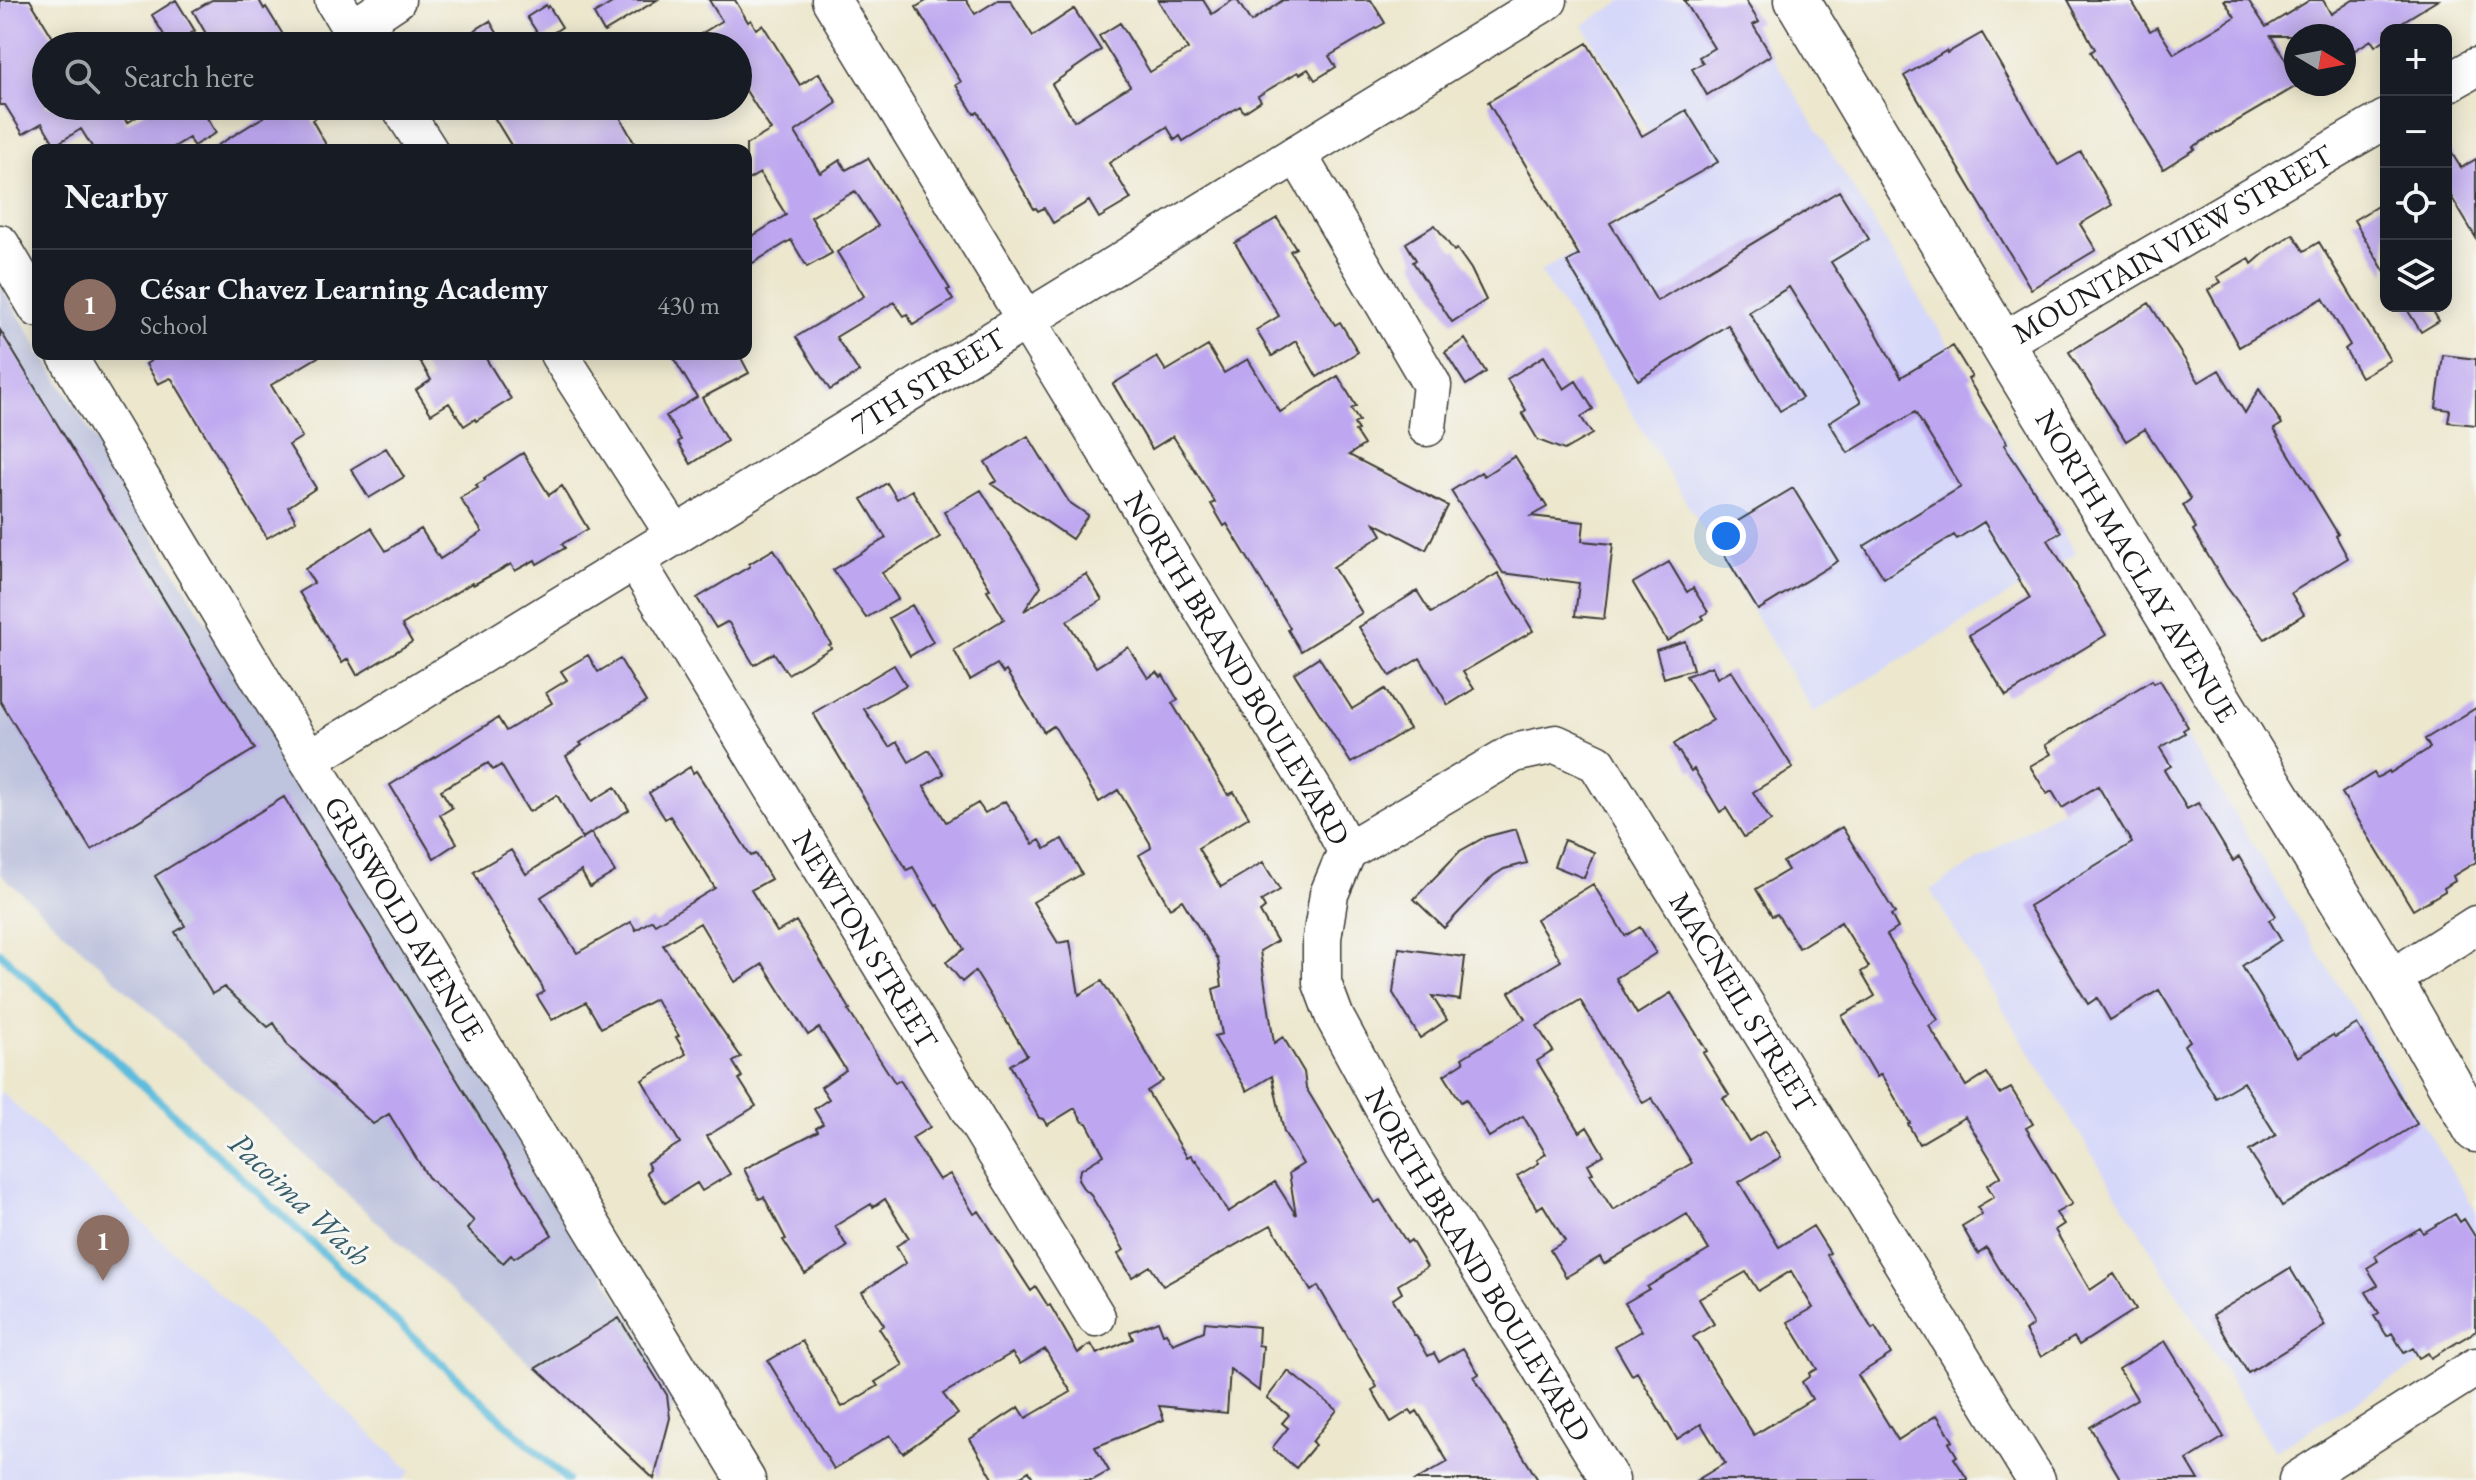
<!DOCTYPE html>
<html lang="en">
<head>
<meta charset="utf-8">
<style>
  :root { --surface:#171b24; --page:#242831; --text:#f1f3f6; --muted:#9ea1a6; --line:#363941; --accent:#1f6fb2 }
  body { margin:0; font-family:"EB Garamond",serif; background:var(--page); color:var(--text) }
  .controls { position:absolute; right:24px; top:24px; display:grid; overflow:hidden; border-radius:16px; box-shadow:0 4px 20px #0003 }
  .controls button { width:72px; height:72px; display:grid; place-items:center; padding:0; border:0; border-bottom:2px solid var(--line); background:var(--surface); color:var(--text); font:40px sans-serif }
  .compass { position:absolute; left:2284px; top:24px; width:72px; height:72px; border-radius:50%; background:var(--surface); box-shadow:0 4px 20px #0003; rotate:100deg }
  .you { position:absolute; left:1726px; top:536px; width:28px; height:28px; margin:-20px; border:6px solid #fff; border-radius:50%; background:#1a73e8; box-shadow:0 0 0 12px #1a73e833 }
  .badge { display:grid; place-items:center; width:52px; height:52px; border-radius:50%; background:var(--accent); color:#fff; font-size:26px; font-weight:700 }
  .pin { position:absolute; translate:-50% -66px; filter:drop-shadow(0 2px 4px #0008) }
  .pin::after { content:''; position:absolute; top:42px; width:28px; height:24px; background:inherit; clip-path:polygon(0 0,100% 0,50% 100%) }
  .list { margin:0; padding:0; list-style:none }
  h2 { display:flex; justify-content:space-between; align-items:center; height:104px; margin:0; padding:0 32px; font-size:34px }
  h2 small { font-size:26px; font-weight:400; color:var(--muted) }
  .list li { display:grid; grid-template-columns:52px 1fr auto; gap:24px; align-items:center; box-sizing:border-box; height:112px; padding:0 32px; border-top:2px solid var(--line) }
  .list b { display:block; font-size:30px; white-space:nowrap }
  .list p { margin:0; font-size:26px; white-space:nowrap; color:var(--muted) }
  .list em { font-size:26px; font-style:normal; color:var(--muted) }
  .icon { flex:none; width:44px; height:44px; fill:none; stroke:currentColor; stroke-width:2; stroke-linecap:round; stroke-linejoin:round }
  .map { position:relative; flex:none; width:2476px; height:1480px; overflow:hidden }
  .search { position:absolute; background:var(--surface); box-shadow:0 4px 20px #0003; left:32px; top:32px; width:720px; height:88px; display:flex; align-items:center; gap:20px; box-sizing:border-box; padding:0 28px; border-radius:44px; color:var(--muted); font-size:30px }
  .panel { position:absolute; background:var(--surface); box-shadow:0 4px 20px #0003; left:32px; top:144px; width:720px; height:216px; border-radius:16px }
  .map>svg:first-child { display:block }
</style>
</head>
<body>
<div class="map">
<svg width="2476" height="1480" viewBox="0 0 2476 1480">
  <rect width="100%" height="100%" fill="#f6f6f2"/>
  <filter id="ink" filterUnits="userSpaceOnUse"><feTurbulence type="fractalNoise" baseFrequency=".0125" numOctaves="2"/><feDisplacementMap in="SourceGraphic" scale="16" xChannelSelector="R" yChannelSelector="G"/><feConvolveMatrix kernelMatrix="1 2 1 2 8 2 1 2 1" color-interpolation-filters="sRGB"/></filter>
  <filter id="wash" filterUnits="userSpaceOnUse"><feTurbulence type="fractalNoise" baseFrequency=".006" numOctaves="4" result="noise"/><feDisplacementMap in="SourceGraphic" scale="32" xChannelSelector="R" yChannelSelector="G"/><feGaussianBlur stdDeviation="1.8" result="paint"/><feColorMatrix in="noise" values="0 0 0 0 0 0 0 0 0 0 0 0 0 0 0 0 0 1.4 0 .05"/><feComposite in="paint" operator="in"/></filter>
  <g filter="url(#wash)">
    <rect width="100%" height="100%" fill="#ece7cd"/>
    <path fill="#d6d8f9" d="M1624,0h114l338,554 -262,158 -188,-309 -86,-131 140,-86 -97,-161z
      M2185,733l291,478v118l-202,122 -344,-561z
      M0,1091l411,380 -8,9h-403z"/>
    <path fill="#bec3de" d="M0,284l38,63v7h5l633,1039 -21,86 -655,-606z"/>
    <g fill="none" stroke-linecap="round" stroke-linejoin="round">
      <path stroke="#5dbbdb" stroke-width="8" d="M0,953l567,527"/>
    </g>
    <g id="blocks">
      <path fill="#bea7f0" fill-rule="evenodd" d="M0,0h30l28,46h-12v60h72l9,17 27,-17h46l16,27 -23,13 -4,-8 -20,12h-75l-13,-21 -26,16 -13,-22 -19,11 -18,-29h-5z
        M176,0l19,31 -25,14 -18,-30z
        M212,0h47l5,9 2,-2 24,39h-77l-20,-35z
        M617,0h40l-53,32 -10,-18z
        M709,0h26l13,22 3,-2 5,9 7,-4 37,60 19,-12 18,30 -42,29 25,41 20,-13 6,10 22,-12 82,131 -3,1 6,10 -40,25 -6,-11 -3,2 -10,-14 -58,35 23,35 -29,18 -34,-53 68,-41 -27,-44 41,-26 -23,-35 -44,26 21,36 -25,14 -16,-27 -45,27v-27l40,-25 -26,-42 -14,8v-36l25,-15 -33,-52v-32h-57l41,-25z
        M928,0h38l9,14 23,-14h12l23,36 41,-27 27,41 -49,34 22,37 56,-35 -31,-50 21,-13 30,49 38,-23 -30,-49h45l9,14 21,-14h4l14,22 32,-22h88l14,23 -56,33 7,11 -21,13 -7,-11 -8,5 -2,-2 -40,24 3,5 -17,11 -4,-6 -57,35 -3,-5 -5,4 -8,-13 -58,36 22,36 -32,19 -10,-17 -36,22 -9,-15 -6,3 -2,-3 -2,1 -56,-97 -4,2 -18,-29 5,-3 -45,-75z
        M1684,0h61l14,22 -6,3 18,30 -64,40 -15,-26 11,-6 -4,-6 15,-9z
        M2068,0h63l19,31 7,-4 17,27 61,-37 -11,-17h24l18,27 44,-27h13l8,14 22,-14h85l-36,22 3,5 -5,3h-14v9l-11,7 -4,-6 -27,17v-21h-73l25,41v7h4l-107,63 2,2 -32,20 -72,-117 4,-3z
        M546,5l1,3 2,-2 13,21 -20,13 -15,-23z
        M490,21l10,17 -12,8h-39z
        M1982,33l76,132 23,-13 31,53 -32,19 16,26 -65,39 -127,-213 42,-25 1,2z
        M1587,43l55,93 44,-26 32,52 -108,61 47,78 182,-110 30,48 -38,23 46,72 24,43 52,-31 19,31 -4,2 39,64 -3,2 57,87 -13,8 58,95 -100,61 -37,-61 61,-37 -46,-76 -27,17 -3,-4 -70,43 -20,-32 97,-59 -46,-75 -67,41 -19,-31 32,-20 -72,-115 -40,25 53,86 -22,13 -52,-86 -90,55 -71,-118 12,-7 -91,-153z
        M281,106h55l-24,14 17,30h-119z
        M487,106h127l24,44h-124z
        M2446,144l15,24 15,-9v79l-30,-50z
        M2386,201v73l-32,-54z
        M1277,218l19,30 -6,3 45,74 5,-3 18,30 -41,25 -21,-36 -24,15 -16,-26 23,-14 -44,-73z
        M1435,225l19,26 3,-2 14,20 15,31 -34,22 -39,-60 3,-2 -10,-17z
        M2293,234l11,17 15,-9 71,118 -29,17 -16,-28 5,-4 -27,-47 -84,49 -31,-57 13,-8 -4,-5 32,-19 3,6 17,-15z
        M2149,303l50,79 20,-12 26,43 14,-24 23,35 -8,5 64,105 -2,2 12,22 -57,35 13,21 -39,25 -39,-53 -33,-56 3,-2 -13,-23 8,-6 -46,-70 -19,12 -57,-89z
        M2405,306h25l9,15 -18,11z
        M0,330l255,419 -164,101 -91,-149z
        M1465,339l21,33 -20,13 -21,-33z
        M1208,346l16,27 24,-14 32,53 58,-36 18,30 -5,3 8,12 -5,3 4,6 -3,1 9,14 -15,10 99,51 -22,44 -51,-27 7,12 -49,32 29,46 -61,38 -13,-21 2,-2 -63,-104 -3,2 -13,-22 4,-2 -42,-66 -21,13 -39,-65 44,-27 9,14z
        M155,354h168l-52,31 31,52 -13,8 27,43 -28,19 8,14 -29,17 -95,-159 -2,-1 -12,6 -12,-20 11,-7z
        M416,354h67l28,45 -35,22 -1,-2 -11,7 -15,-23 -18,11 -15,-24 15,-10z
        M671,354h68l10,19 -47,25 25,43 -36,23 -13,-22 3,-2 -15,-24 31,-19z
        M2443,355l33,4v66l-28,-3 2,-12 -14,-2z
        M1544,356l20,33 12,-8 17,28 -12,8 11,17 -28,16 -26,-10 -16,-27 4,-3 -19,-31z
        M1028,436l41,66 19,13 -16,24 -81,-55 6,-3 -12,-19z
        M386,448l18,29 -35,21 -18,-29z
        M523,453l26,42 13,-9 26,43 -26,15 3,4 -28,16 -2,-4 -20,11 -4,-7 -38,21 -1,-2 -70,42 10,17 -55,33 -9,-16 -6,4 -43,-71 15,-9 -9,-14 66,-41 15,23 35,-22 19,30 42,-27 -22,-34 18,-10 -2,-3 9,-5 -1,-2z
        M1515,456l32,51 -16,9 53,6 -2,19 31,3 -9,75 -29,-3 4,-33 -76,-10 -52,-82 30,-19 3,4z
        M887,483l10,16 15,-9 28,47 -58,36 16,26 -32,19 -33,-48 53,-32 -24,-39z
        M1793,488l45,73 -80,49 -45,-74z
        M981,490l60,96 -17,25 62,-37 16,26 -35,21 29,46 32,-20 20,31 9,-6 4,5 2,-2 15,25 -6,3 20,33 36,59 6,-3 15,25 -51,31 23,39 42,-25 17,28 -19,11 4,7 -5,4 17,29 -17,10 14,92 9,-6 21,35 2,16 69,115 5,-3 27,43 4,-3 16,27 -29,18 4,8 -9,6 21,36h2l12,21 6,-3 5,9 24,-14 16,26 -5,3 64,103h-122l32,-18 -31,-51 -4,3 -3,-4 -19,12 -19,-32 5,-3 -59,-101 -7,5 -40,-66 -108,61 -13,-20 -18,11 -14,-23 6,-4 -35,-58 -4,-1 -7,-11 2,-10 24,-15 -17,-32 -4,-1 -8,-14 -28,17 -4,-6 -4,-1 -29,-53 17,-10 -52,-84 -13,11 -16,-20 18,-13 -26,-44 -2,1 -23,-39 -6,3 -94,-157 81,-48 12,20 -42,24 25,38 8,-5 12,20 20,-12 15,24 -20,12 22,36 32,-19 7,10 20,-12 28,43 7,-4 5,9 17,-10 20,35 -49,28 25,41 12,-2 9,54 23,-14 30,47 31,53 -16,10 40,66 4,-2 4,6 1,-1 32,52 47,-30 21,33 -7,-42 14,-9 -19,-32 -12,-56 -25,15 -33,-55 8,-2 -9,-45 9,-3 -4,-27 -36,-59 -12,8 -31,-53 12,-7 -1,-5 -32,-53 -19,12 -43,-73 -3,-3 -9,6 -38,-61 -3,2 -6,-9 -27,16 -16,-30 50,-31 -17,-29 3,-1 -46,-77z
        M774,549l57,95 -2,1 2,3 -43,26 -14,-21 -20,12 -25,-42 -2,-1 -11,6 -19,-30 53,-32 -1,-2z
        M1669,562l18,30 6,-4 15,24 -6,4 2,3 -37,22 -34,-58z
        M1498,573l35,58 -70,41 11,17 -26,16 -28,-47 -30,18 -31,-49 58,-36 14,22z
        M912,605l21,37 -23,14 -21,-38z
        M1685,641l8,28 -29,9 -8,-28z
        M588,655l10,17 22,-13 26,43 -66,41 2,2 -16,11 26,45 23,-14 14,23 -47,28 -25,-43 -28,17 -28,-47 -8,5 -5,-7 -47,27 11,18 -12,7 17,28 -23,15 -44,-73 108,-67 8,13 46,-28 -6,-10 21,-13 -6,-9z
        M1319,657l33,52 33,-20 24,40 -58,34 -57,-90z
        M1712,666l5,12 14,-8 62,98 -40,24 18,29 -27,16 -18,-29 -6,4 -26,-43 -3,2 -17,-27 39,-24 -27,-44z
        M2152,680l2,3 6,-3 28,47 -5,3 2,3 -25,15 11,18 -7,4 23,39 11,-6 35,58 6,-4 37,59 -7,4 12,20 -39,26 55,91 36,-22 2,2 22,-13 60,100 -135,82 -33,-55 27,-16 -33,-53 -27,16 -32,-53 6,-4 -31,-51 -49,30 -13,-22 -9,6 -59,-98 103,-63 -34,-57 -36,22 -10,-17 -5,3 -17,-28 21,-12 -6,-9z
        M2476,708v154l-23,14 2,5 -11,7 1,3 -32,19 -71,-117 32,-20 3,5 12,-7 1,2 40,-25 -5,-9z
        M690,767l3,6 3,-2 55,85 5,-2 15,25 -20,11 26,42 19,-11 54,88 -2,1 47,73 5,-3 30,47 -18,11 27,42 11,-6 24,40 5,-3 52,80 5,-4 12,19 2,-1 28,48 13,-9 6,10 36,-15 -3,-7 28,-11 5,13 3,-1 7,11 31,-13 1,-9 54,5 -1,18 5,1 -4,45 -29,-22 -3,44 -68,-7 5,14 -69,27 14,24 -16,9h-59l-5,-9 -15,9h-20l-24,-41 49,-32 7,11 45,-26 -26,-43 -25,15 -8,-11 -69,41 15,20 -55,39 -13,-18 -56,34 -66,-108 34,-20 40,66 36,-21 -3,-4 28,-17 -24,-37 5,-3 -22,-33 44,-29 -10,-17 13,-8 -24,-39 -12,8 -2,-3 -36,22 12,21 -42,27 -22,-34 3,-1 -22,-42 -5,2 -15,-30 74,-38 -2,-3 7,-4 -9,-15 15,-10 -8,-12 25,-17 -27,-42 -11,7 -45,-71 -28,18 -35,-59 -37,22 78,112 -8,5 9,15 -3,2 17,27 -49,30 23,38 -28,17 -5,-8 -32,20 -19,-31 4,-3 -3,-6 33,-20 -38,-63 44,-26 -10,-17 3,-1 -24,-37 -54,29 -15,-26 -34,18 -15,-24 7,-4 -2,-6 -57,-92 -11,-22 37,-22 15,24 65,-41 24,39 -25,15 -9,-16 -40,26 36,56 54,-31 5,8 16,-10 3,4 60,-36 -45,-72 -5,3 -16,-26z
        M284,797l268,438 -38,23 -3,-3 -8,8 -36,-34 7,-8 -46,-44 -39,-63 -16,10 -84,-77 -15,-24 -6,4 -44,-40 -12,7 -37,-62 10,-6 -30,-50z
        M1842,827l53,86 -4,2 7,13 -11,7 51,85 -9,6 37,60 21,-13 13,21 11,-6 22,36 -7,4 46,76 -16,9 8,11 -9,6 35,60 24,-16 22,35 -57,36 -5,-8 -33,20 -16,-26 8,-6 -46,-77 -9,6 -16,-28 20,-12 -5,-7 17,-10 -7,-12 14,-9 -36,-59 -46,27 -11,-20 2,-1 -29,-49 -4,3 -33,-56 -2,-5 33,-20 -14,-24 8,-5 -28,-45 -42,26 -22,-34 -5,2 -16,-27 32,-19 -5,-8z
        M1516,829l11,34 -23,6 -11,7 -49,52 -30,-29 46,-48 25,-14z
        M1564,840l30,12 -10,26 -30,-12z
        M1593,884l32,52 15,-9 16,26 -40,25 21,36 34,-21 36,58 -4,2 26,42 -6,3 26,43 16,-10 16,26 -42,25 40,65 34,-21 17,27 -3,2 45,74 3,-2 16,27 -33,21 40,65 39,-25 16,26 -4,2 8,13 -3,2 14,22h-271l28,-17 -24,-39 -24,15 -40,-67 -5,3 -17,-29 27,-15 -17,-28 24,-14 -2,-2 62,-37 -22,-36 -83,50 -4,-7 -34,20 -16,-27 15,-9 -22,-36 -6,4 -20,-33 22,-13 -2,-3 9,-6 -23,-38 -34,21 -23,-38 -5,3 -17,-27 20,-13 -2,-4 63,-39 -16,-27 52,-31 -25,-42zM1580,1000l63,103 9,-5 40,65 -79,47 -23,-36 3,-1 -5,-9 16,-9 -17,-28 -7,5 -43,-71 16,-10 -16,-25zM1791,1271l22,37 -25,14 29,47 -8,4 1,3 -8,6 10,17 -58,36 -61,-98 21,-13 -15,-25 47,-27 12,19z
        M1399,948l66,9 -5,43 -28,-4 15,24 -27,18 -27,-45z
        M2455,1214l5,8 4,-3 12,19v93l-45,27 -3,-5 -9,5 -6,-10 -9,5 -12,-20 -5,3 -13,-20 5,-3 -13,-21 12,-7 -11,-17 11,-7 -3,-5 20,-13 25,-15 3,5z
        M2290,1268l35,58 -77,47 -35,-58z
        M619,1318l48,77 3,23 -16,61 -118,-111z
        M2165,1341l59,96 -37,23 12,20h-78l-31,-53 47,-28 -18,-30z
        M1288,1371l49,39 -25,32 3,3 -19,23 -24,-20 16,-20 -6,-5 7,-8 -22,-17z"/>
    </g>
  </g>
  <g filter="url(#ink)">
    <use href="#blocks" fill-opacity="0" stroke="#3b3a37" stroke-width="2"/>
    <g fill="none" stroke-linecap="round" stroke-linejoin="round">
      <g stroke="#3b3a37" stroke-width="41">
        <g id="minor">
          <path d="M334,0l28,46"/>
          <path id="s1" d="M831,0l496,813 20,38 -18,43 -7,44v45l13,35 69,127 206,335"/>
          <path d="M351,30l45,-30"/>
          <path d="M2446,84l30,-17"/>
          <path d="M400,106l28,44"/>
          <path d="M1297,154l135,231 -5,42"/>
          <path d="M0,244l38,64"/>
          <path id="s2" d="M2001,343l385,-224"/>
          <path id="s3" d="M66,354l243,406 437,720"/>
          <path d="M559,354l116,181"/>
          <path id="s4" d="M635,560l461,757"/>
          <path id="s5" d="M309,760l1239,-760"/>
          <path id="s6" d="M1347,851l167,-98 42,-9 41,19 439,717"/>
          <path d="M2390,980l86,-55"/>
          <path d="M2298,1480l178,-113"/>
        </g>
      </g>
      <g stroke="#3b3a37" stroke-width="47">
        <g id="major">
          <path id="s7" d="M1797,0l216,362 377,618 86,150"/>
        </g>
      </g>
      <use href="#minor" stroke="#fff" stroke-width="38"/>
      <use href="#major" stroke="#fff" stroke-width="44"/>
    </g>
  </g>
  <g text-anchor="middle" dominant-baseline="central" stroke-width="6" stroke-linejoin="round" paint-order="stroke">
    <g font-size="30" fill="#1c1c1c" stroke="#f6f6f2">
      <text stroke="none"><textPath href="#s2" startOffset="198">MOUNTAIN VIEW STREET</textPath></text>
      <text stroke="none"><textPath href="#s5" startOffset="726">7TH STREET</textPath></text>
      <text stroke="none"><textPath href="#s7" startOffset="660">NORTH MACLAY AVENUE</textPath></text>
      <text stroke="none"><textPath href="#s1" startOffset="782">NORTH BRAND BOULEVARD</textPath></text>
      <text stroke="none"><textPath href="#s3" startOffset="658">GRISWOLD AVENUE</textPath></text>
      <text stroke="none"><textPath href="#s4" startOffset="444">NEWTON STREET</textPath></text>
      <text stroke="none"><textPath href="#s6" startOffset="562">MACNEIL STREET</textPath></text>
      <text stroke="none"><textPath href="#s1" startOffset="1454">NORTH BRAND BOULEVARD</textPath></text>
    </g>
    <g font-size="32" font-style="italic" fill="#365c68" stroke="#f6f6f2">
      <text transform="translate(300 1199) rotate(43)">Pacoima Wash</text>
    </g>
  </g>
</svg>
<div class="controls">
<button>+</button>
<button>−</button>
<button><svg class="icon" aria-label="locate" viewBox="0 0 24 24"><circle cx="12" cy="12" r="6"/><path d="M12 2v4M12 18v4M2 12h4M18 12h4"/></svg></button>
<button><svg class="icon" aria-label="layers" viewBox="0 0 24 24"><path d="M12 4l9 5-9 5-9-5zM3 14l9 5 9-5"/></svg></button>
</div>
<svg class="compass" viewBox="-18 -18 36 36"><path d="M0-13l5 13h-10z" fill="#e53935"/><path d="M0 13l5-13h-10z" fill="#9ea1a6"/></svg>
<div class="you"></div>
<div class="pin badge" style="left:103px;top:1281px;background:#8d6e63">1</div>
<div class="search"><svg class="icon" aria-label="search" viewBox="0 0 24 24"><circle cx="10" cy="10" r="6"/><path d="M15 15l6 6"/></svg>Search here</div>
<section class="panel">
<h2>Nearby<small></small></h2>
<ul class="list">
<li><span class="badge" style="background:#8d6e63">1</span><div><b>César Chavez Learning Academy</b><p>School</p></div><em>430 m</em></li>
</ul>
</section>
</div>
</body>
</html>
